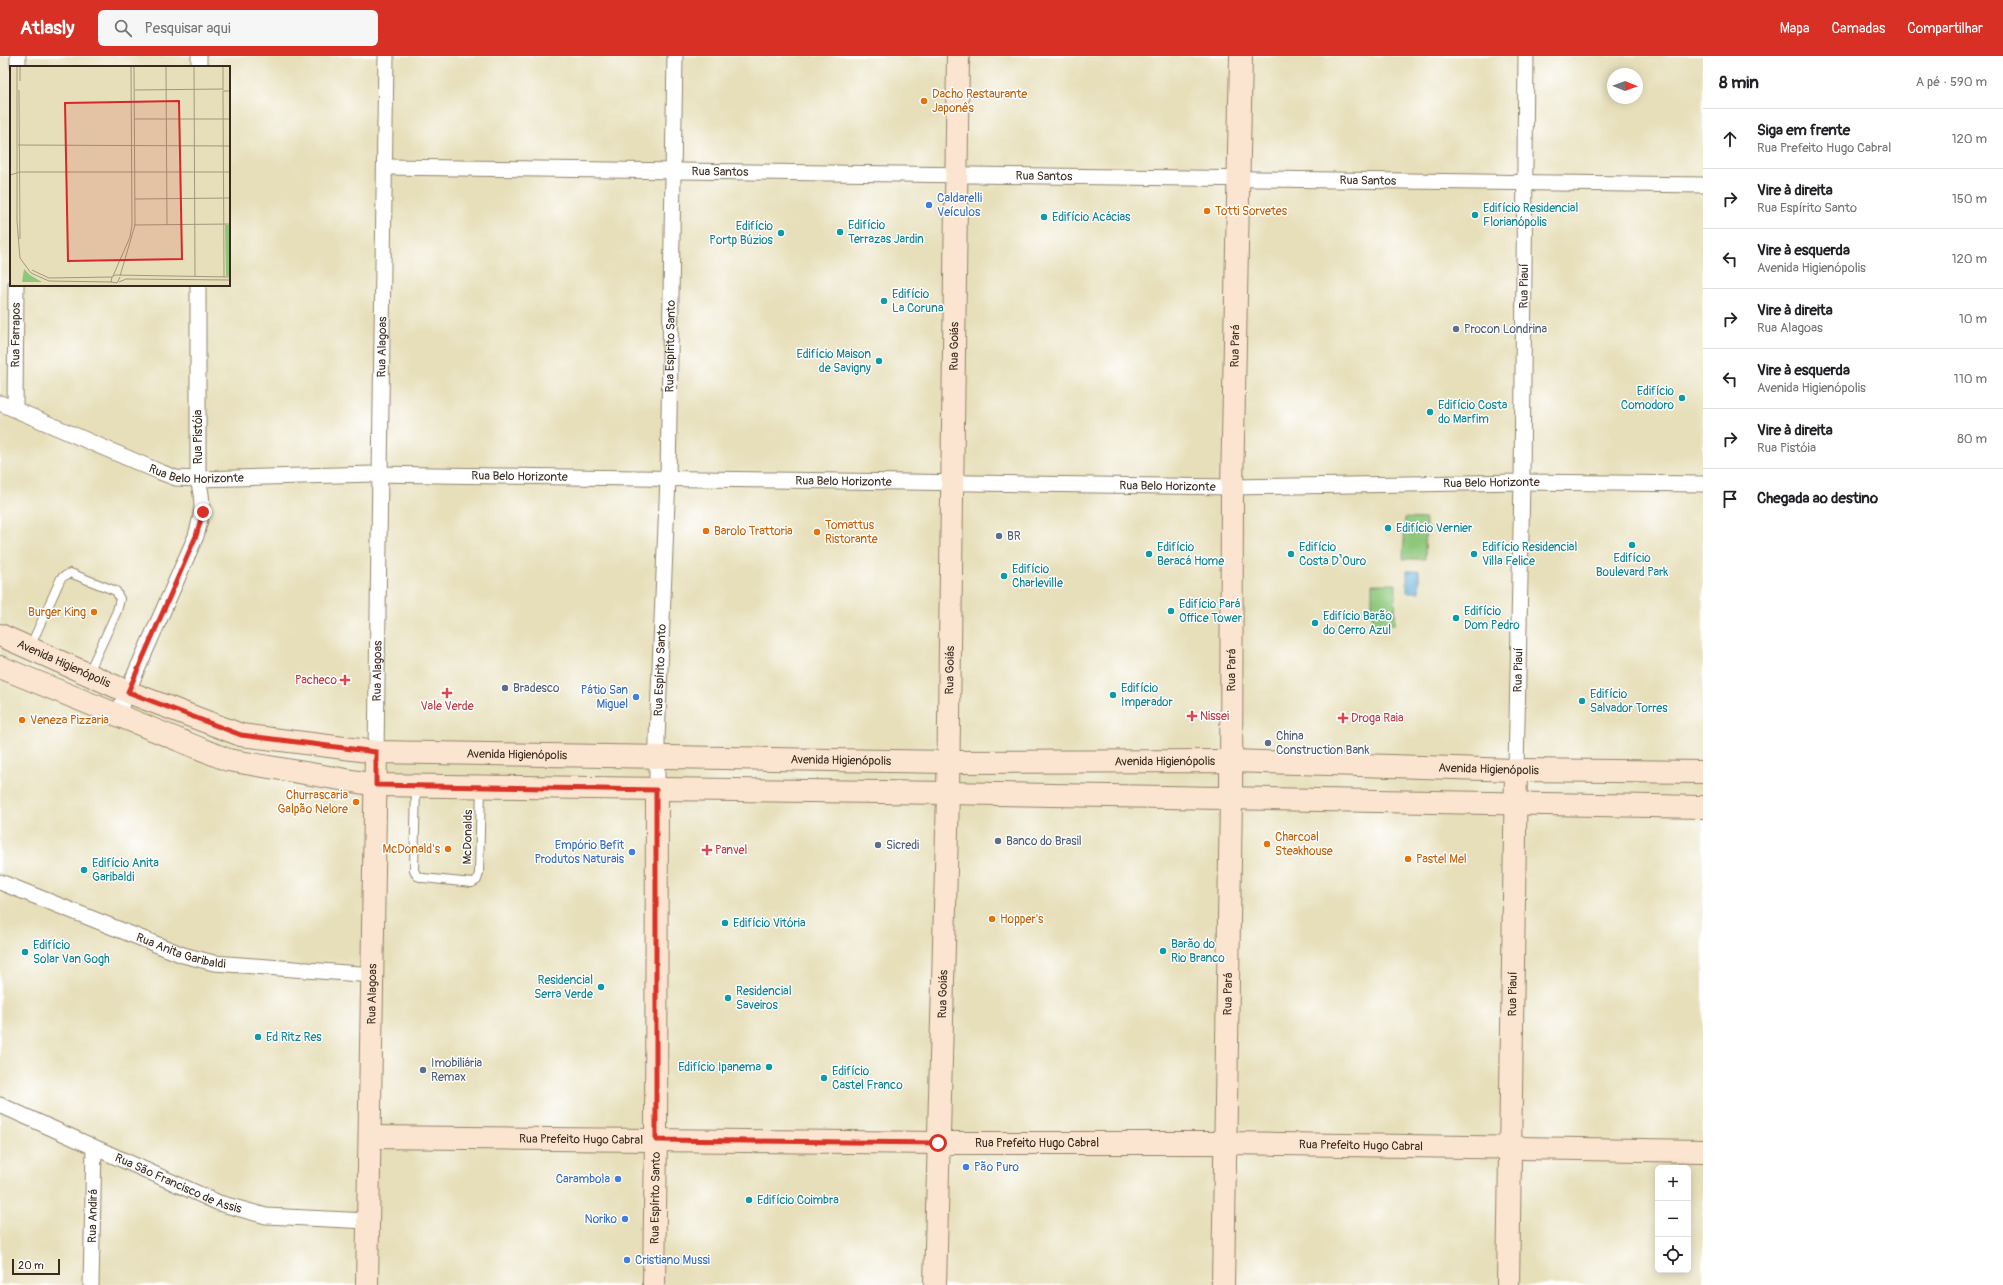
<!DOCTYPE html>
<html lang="pt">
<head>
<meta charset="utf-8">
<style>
  :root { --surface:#fff; --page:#f6f6f6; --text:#202124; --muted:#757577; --line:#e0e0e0; --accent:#d93025 }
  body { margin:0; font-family:Pangolin,sans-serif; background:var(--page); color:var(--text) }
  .controls { position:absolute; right:12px; bottom:12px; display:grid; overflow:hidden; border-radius:6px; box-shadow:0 2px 10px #0003 }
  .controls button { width:36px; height:36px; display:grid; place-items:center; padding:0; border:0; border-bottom:1px solid var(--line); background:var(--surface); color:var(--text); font:20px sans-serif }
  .compass { position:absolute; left:1607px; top:12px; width:36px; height:36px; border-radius:50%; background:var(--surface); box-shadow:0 2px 10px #0003; rotate:91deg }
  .scale { position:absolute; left:12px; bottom:10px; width:48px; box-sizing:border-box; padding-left:4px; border:2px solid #3b2a1e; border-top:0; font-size:11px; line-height:14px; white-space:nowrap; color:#3b2a1e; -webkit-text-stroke:3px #fff; paint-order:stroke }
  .stop { position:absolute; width:12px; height:12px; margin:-9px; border:3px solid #d93025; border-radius:50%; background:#fff }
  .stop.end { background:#d93025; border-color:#fff; box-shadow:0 1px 4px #0008 }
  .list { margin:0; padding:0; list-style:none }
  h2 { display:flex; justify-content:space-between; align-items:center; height:52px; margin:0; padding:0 16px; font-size:17px }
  h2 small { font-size:13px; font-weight:400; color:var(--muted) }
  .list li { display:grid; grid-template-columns:26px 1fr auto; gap:12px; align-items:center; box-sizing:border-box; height:60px; padding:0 16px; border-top:1px solid var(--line) }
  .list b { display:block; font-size:15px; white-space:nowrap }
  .list p { margin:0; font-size:13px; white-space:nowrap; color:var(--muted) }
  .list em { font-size:13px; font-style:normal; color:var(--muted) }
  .icon { flex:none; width:22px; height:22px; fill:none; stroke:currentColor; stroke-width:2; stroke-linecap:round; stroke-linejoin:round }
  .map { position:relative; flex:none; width:1703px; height:1229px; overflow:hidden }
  header { display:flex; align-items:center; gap:24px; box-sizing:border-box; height:56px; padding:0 20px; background:var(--accent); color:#fff }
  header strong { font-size:19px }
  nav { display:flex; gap:22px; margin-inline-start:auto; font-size:14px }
  .search { width:280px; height:36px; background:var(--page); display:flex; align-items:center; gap:10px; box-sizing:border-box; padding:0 14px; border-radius:6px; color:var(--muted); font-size:15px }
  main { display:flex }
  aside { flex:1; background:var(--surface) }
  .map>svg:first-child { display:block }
</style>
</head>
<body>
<header>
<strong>Atlasly</strong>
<div class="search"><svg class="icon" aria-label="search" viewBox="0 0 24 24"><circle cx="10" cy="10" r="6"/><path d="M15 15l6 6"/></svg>Pesquisar aqui</div>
<nav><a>Mapa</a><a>Camadas</a><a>Compartilhar</a></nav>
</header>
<main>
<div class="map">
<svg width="1703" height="1229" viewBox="0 0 1703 1229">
  <rect width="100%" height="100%" fill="#fff"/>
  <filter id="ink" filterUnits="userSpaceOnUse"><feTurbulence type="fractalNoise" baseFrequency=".025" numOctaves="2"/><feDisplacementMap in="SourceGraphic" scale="8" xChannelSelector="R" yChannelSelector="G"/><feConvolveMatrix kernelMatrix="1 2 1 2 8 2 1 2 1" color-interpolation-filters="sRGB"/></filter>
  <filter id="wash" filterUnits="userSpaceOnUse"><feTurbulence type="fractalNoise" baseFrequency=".012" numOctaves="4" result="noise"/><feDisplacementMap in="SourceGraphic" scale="16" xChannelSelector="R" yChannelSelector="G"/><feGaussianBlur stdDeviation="0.9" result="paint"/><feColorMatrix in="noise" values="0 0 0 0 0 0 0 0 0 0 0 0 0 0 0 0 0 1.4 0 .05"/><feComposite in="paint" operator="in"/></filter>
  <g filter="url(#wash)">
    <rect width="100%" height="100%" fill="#e7dfba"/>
    <path fill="#8ec77b" stroke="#64784c" d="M1405,462l21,1 -1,40h-22z
      M1372,528h24l-1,40h-23z"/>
    <path fill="#60afda" stroke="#4e6c7c" d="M1407,515h12v21h-12z"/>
  </g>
  <g filter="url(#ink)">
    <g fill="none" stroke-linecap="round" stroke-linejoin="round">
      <g stroke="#91846c" stroke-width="10">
        <path id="lane" d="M30,591l31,-69 9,-5 46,18 4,8 -3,12 -29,63
          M416,731l-2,83 3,6 6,2 49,5 5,-3 2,-7 2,-86"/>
      </g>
      <g stroke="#91846c" stroke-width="17">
        <g id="street">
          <path d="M18,11v-11"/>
          <path d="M199,11v-11"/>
          <path id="s1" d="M386,111l1317,18"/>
          <path id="s2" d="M0,347l160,69 16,6 22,1 175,-5 859,13 290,-5 181,2"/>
          <path id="s3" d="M15,353l1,-124"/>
          <path d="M117,659l79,-179c7,-25 8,-32 2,-57v-194"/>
          <path id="s4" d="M376,696l10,-696"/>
          <path id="s5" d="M1516,714l6,-288 4,-426"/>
          <path id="s6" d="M657,734v-51l11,-261 7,-422"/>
          <path id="s7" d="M0,826l183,73 31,8 159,12"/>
          <path id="s8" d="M0,1049l219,98 47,13 102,5"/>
          <path id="s9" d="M91,1229l3,-137"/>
        </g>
      </g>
      <g stroke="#91846c" stroke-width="24">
        <g id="secondary">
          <path id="s10" d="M0,579l128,57 113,43 135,17 572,10 284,-1 284,9 187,2"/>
          <path d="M0,611l228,93 148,25 572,8 755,14"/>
          <path id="s11" d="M370,1081l568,6h287l478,8"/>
          <path id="s12" d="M367,1229l9,-533"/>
          <path id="s13" d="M654,1229l2,-145 1,-350"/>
          <path id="s14" d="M935,1229l13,-492 10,-737"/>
          <path id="s15" d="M1223,1229l8,-486 1,-312 9,-431"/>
          <path id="s16" d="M1508,1229l8,-515"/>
        </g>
      </g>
      <use href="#lane" stroke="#fff" stroke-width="8"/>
      <use href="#street" stroke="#fff" stroke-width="15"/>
      <use href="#secondary" stroke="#fce5d0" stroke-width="22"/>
    </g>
  </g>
  <g fill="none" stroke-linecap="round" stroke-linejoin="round" filter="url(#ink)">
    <path stroke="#d93025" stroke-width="5" d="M203,456l-7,24 -68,156 113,43 135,17v33l280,5v350l282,3"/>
  </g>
  <g fill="#e8710a" stroke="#fff" stroke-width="1.5">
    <circle cx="924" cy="45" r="4"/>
    <circle cx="1207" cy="155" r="4"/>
    <circle cx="706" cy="475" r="4"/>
    <circle cx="817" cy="476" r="4"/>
    <circle cx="94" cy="556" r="4"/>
    <circle cx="22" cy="664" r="4"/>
    <circle cx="356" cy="746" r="4"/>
    <circle cx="1267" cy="788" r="4"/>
    <circle cx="448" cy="793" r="4"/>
    <circle cx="1408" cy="803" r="4"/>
    <circle cx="992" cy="863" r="4"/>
  </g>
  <g fill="#3f7fe0" stroke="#fff" stroke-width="1.5">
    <circle cx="929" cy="149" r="4"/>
    <circle cx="636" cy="641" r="4"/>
    <circle cx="632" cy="796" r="4"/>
    <circle cx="966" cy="1111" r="4"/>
    <circle cx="618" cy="1123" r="4"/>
    <circle cx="625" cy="1163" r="4"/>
    <circle cx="627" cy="1204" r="4"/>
  </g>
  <g fill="#0f9aa8" stroke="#fff" stroke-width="1.5">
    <circle cx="1475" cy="159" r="4"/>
    <circle cx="1044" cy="161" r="4"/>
    <circle cx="840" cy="176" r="4"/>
    <circle cx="781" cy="177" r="4"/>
    <circle cx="884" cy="245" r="4"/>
    <circle cx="879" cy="305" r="4"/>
    <circle cx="1682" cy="342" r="4"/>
    <circle cx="1430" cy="356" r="4"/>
    <circle cx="1388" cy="472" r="4"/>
    <circle cx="1632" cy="489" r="4"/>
    <circle cx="1149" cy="498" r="4"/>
    <circle cx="1291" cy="498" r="4"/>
    <circle cx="1474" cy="498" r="4"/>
    <circle cx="1004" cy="520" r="4"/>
    <circle cx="1171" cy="555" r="4"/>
    <circle cx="1456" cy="562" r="4"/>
    <circle cx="1315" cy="567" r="4"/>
    <circle cx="1113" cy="639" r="4"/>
    <circle cx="1582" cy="645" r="4"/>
    <circle cx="84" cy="814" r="4"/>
    <circle cx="725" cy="867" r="4"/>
    <circle cx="1163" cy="895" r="4"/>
    <circle cx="25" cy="896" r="4"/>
    <circle cx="601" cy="931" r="4"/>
    <circle cx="728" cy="942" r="4"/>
    <circle cx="258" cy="981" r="4"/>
    <circle cx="769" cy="1011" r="4"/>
    <circle cx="824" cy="1022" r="4"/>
    <circle cx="749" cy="1144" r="4"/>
  </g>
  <g fill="#5c6f8a" stroke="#fff" stroke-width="1.5">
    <circle cx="1456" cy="273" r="4"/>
    <circle cx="999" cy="480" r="4"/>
    <circle cx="505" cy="632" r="4"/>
    <circle cx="1268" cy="687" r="4"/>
    <circle cx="998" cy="785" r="4"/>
    <circle cx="878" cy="789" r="4"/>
    <circle cx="423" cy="1014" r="4"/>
  </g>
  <g fill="#e0444e" stroke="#fff" stroke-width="1.5">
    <path d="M343 618h4v4h4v4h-4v4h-4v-4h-4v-4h4z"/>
    <path d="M445 631h4v4h4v4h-4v4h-4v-4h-4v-4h4z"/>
    <path d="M1190 654h4v4h4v4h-4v4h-4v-4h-4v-4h4z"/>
    <path d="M1341 656h4v4h4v4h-4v4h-4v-4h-4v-4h4z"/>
    <path d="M705 788h4v4h4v4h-4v4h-4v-4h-4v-4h4z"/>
  </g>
  <g text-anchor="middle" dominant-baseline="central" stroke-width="3" stroke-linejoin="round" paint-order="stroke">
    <g font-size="12" fill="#c56008" stroke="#fff" text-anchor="start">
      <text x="932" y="38">Dacho Restaurante<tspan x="932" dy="14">Japonês</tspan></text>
      <text x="1215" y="155">Totti Sorvetes</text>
      <text x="825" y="469">Tomattus<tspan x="825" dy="14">Ristorante</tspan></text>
      <text x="714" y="475">Barolo Trattoria</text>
      <text x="86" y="556" text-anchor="end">Burger King</text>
      <text x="30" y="664">Veneza Pizzaria</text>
      <text x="348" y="739" text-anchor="end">Churrascaria<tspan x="348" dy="14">Galpão Nelore</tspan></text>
      <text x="1275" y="781">Charcoal<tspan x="1275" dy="14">Steakhouse</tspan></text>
      <text x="440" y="793" text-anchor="end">McDonald's</text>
      <text x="1416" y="803">Pastel Mel</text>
      <text x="1000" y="863">Hopper's</text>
    </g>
    <g font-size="12" fill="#3b2a1e" stroke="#fff">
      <text stroke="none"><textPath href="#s1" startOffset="334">Rua Santos</textPath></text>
      <text stroke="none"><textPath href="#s1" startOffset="658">Rua Santos</textPath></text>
      <text stroke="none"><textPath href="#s1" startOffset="982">Rua Santos</textPath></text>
      <text stroke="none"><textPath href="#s5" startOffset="484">Rua Piauí</textPath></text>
      <text stroke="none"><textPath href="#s3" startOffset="74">Rua Farrapos</textPath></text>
      <text stroke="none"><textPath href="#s4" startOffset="405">Rua Alagoas</textPath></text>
      <text stroke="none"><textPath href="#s6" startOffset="444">Rua Espírito Santo</textPath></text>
      <text stroke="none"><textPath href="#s14" startOffset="939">Rua Goiás</textPath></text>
      <text stroke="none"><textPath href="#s15" startOffset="939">Rua Pará</textPath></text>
      <text transform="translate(198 381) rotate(-90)">Rua Pistóia</text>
      <text stroke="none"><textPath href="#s2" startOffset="211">Rua Belo Horizonte</textPath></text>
      <text stroke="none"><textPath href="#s2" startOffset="535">Rua Belo Horizonte</textPath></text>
      <text stroke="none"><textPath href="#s2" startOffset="859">Rua Belo Horizonte</textPath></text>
      <text stroke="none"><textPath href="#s2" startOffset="1507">Rua Belo Horizonte</textPath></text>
      <text stroke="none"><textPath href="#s2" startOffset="1183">Rua Belo Horizonte</textPath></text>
      <text stroke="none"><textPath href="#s10" startOffset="70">Avenida Higienópolis</textPath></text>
      <text stroke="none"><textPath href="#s6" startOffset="120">Rua Espírito Santo</textPath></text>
      <text stroke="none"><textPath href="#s15" startOffset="615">Rua Pará</textPath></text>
      <text stroke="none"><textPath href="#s4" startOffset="81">Rua Alagoas</textPath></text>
      <text stroke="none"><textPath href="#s14" startOffset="615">Rua Goiás</textPath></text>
      <text stroke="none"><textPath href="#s5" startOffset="100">Rua Piauí</textPath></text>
      <text stroke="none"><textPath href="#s10" startOffset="538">Avenida Higienópolis</textPath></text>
      <text stroke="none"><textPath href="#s10" startOffset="862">Avenida Higienópolis</textPath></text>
      <text stroke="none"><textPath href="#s10" startOffset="1186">Avenida Higienópolis</textPath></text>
      <text stroke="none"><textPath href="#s10" startOffset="1510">Avenida Higienópolis</textPath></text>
      <text transform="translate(468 781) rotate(-89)">McDonalds</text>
      <text stroke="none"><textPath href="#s7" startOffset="194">Rua Anita Garibaldi</textPath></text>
      <text stroke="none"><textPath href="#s12" startOffset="291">Rua Alagoas</textPath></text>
      <text stroke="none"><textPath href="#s14" startOffset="291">Rua Goiás</textPath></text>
      <text stroke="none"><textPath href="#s15" startOffset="291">Rua Pará</textPath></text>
      <text stroke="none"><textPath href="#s16" startOffset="291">Rua Piauí</textPath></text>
      <text stroke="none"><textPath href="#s11" startOffset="211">Rua Prefeito Hugo Cabral</textPath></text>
      <text stroke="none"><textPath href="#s11" startOffset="667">Rua Prefeito Hugo Cabral</textPath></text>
      <text stroke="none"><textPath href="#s11" startOffset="991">Rua Prefeito Hugo Cabral</textPath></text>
      <text stroke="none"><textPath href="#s8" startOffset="195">Rua São Francisco de Assis</textPath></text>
      <text stroke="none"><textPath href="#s13" startOffset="87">Rua Espírito Santo</textPath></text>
      <text stroke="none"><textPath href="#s9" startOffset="69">Rua Andirá</textPath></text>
    </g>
    <g font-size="12" fill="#366cbe" stroke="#fff" text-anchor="end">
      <text x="937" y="142" text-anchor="start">Caldarelli<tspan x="937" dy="14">Veículos</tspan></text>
      <text x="628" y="634">Pátio San<tspan x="628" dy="14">Miguel</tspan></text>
      <text x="624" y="789">Empório Befit<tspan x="624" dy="14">Produtos Naturais</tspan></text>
      <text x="974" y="1111" text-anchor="start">Pão Puro</text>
      <text x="610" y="1123">Carambola</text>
      <text x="617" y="1163">Noriko</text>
      <text x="635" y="1204" text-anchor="start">Cristiano Mussi</text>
    </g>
    <g font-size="12" fill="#0d838f" stroke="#fff" text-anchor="start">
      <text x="1483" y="152">Edifício Residencial<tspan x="1483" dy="14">Florianópolis</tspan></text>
      <text x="1052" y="161">Edifício Acácias</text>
      <text x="848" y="169">Edifício<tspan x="848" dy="14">Terrazas Jardin</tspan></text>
      <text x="773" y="170" text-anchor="end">Edifício<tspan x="773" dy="14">Portp Búzios</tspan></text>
      <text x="892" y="238">Edifício<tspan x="892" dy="14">La Coruna</tspan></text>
      <text x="871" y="298" text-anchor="end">Edifício Maison<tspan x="871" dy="14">de Savigny</tspan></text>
      <text x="1674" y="335" text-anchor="end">Edifício<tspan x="1674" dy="14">Comodoro</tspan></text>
      <text x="1438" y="349">Edifício Costa<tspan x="1438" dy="14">do Marfim</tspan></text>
      <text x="1396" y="472">Edifício Vernier</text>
      <text x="1157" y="491">Edifício<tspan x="1157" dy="14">Beracá Home</tspan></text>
      <text x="1299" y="491">Edifício<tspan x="1299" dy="14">Costa D¹Ouro</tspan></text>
      <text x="1482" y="491">Edifício Residencial<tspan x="1482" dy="14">Villa Felice</tspan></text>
      <text x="1632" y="502" text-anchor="middle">Edifício<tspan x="1632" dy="14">Boulevard Park</tspan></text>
      <text x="1012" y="513">Edifício<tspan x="1012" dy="14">Charleville</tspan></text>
      <text x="1179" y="548">Edifício Pará<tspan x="1179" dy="14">Office Tower</tspan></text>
      <text x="1464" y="555">Edifício<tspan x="1464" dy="14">Dom Pedro</tspan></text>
      <text x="1323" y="560">Edifício Barão<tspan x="1323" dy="14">do Cerro Azul</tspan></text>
      <text x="1121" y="632">Edifício<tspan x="1121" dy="14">Imperador</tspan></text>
      <text x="1590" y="638">Edifício<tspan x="1590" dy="14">Salvador Torres</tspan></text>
      <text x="92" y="807">Edifício Anita<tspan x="92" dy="14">Garibaldi</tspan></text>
      <text x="733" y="867">Edifício Vitória</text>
      <text x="1171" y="888">Barão do<tspan x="1171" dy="14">Rio Branco</tspan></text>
      <text x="33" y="889">Edifício<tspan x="33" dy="14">Solar Van Gogh</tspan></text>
      <text x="593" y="924" text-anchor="end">Residencial<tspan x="593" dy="14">Serra Verde</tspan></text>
      <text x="736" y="935">Residencial<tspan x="736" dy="14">Saveiros</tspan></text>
      <text x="266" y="981">Ed Ritz Res</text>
      <text x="761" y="1011" text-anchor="end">Edifício Ipanema</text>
      <text x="832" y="1015">Edifício<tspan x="832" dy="14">Castel Franco</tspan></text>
      <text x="757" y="1144">Edifício Coimbra</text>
    </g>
    <g font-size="12" fill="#4e5e75" stroke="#fff" text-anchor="start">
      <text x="1464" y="273">Procon Londrina</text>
      <text x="1007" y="480">BR</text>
      <text x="513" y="632">Bradesco</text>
      <text x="1276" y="680">China<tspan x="1276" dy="14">Construction Bank</tspan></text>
      <text x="1006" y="785">Banco do Brasil</text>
      <text x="886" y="789">Sicredi</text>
      <text x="431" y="1007">Imobiliária<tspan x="431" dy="14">Remax</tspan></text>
    </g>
    <g font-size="12" fill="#be3a42" stroke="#fff" text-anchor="start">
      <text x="337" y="624" text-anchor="end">Pacheco</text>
      <text x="447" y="650" text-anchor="middle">Vale Verde</text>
      <text x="1200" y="660">Nissei</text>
      <text x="1351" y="662">Droga Raia</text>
      <text x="715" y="794">Panvel</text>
    </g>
  </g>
  <g transform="translate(10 10)">
    <rect width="220" height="220" fill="#e7dfba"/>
    <path d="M215,159h5v51h-4zM14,203l6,6 12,7h-20z" fill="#8ec77b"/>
    <path fill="none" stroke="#a2977c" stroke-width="1" d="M7,1v154l3,37 11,15 18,8 62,1M156,1l1,158M184,1l1,209M10,15v-14M9,24l1,149M125,24l88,-1M213,24v-23M124,53h96M8,79l212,1M0,109l10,-3h210M125,133l95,-1M124,159l96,-1M22,204l17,8 63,-1M103,210l17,-39 2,-12 -1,-158M110,210l15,-51 -1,-158M110,211l-3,6 -6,-1 1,-5 3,-2 115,2M214,211l-1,-186h7M109,216l7,-3 104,1"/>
    <path fill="#d62828" fill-opacity="0.15" stroke="#d62828" stroke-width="2" d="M169,35l3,158 -114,2 -3,-158z"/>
    <rect width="220" height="220" fill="none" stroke="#3b2a1e" stroke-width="2"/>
  </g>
</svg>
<div class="controls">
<button>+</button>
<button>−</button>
<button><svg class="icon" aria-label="locate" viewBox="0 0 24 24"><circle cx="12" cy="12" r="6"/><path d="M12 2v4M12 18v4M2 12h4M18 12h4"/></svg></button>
</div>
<svg class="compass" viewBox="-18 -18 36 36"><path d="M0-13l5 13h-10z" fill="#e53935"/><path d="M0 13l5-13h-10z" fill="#757577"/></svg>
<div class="scale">20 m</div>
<div class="stop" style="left:938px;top:1087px"></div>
<div class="stop end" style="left:203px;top:456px"></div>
</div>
<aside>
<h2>8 min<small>A pé · 590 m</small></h2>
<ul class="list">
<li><svg class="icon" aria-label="ahead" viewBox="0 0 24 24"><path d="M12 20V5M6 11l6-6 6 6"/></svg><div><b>Siga em frente</b><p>Rua Prefeito Hugo Cabral</p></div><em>120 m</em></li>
<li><svg class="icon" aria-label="right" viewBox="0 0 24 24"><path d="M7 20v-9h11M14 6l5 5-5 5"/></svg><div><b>Vire à direita</b><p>Rua Espírito Santo</p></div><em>150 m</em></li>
<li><svg class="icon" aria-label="left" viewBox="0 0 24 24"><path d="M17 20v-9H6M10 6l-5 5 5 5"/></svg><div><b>Vire à esquerda</b><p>Avenida Higienópolis</p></div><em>120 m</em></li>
<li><svg class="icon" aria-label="right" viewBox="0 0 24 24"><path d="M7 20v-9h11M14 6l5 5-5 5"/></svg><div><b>Vire à direita</b><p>Rua Alagoas</p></div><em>10 m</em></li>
<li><svg class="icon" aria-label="left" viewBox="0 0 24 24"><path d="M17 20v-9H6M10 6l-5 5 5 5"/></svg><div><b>Vire à esquerda</b><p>Avenida Higienópolis</p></div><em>110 m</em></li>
<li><svg class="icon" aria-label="right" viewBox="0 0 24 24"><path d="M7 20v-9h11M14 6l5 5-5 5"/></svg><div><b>Vire à direita</b><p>Rua Pistóia</p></div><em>80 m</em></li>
<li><svg class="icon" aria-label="arrive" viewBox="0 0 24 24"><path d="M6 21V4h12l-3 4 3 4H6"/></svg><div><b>Chegada ao destino</b></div></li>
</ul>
</aside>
</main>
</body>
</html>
